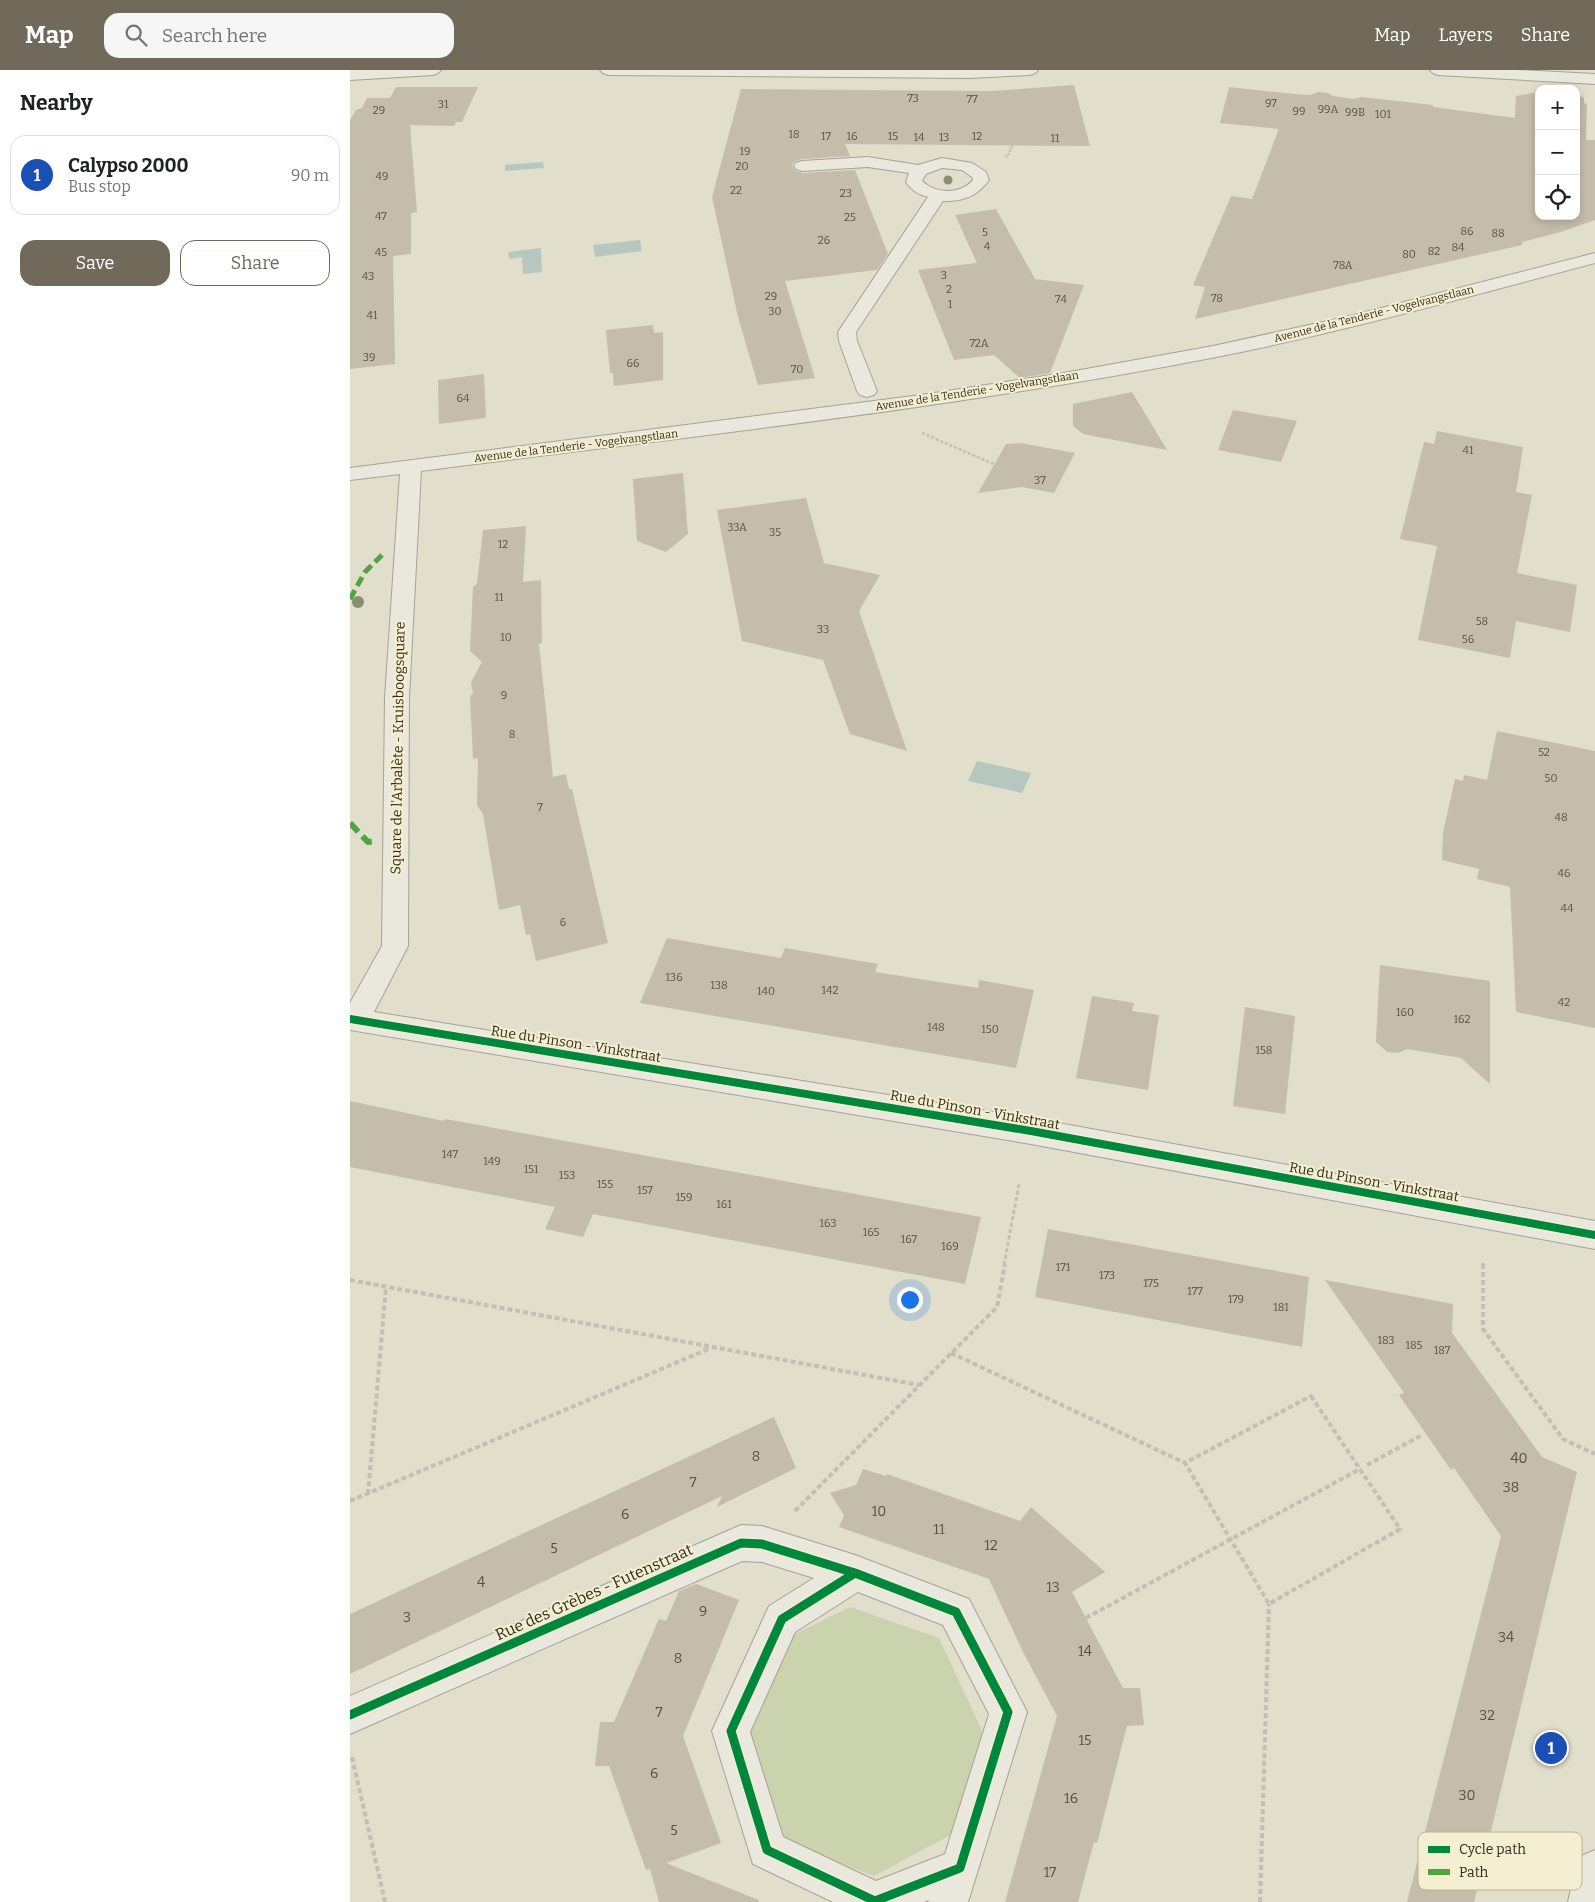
<!DOCTYPE html>
<html lang="en">
<head>
<meta charset="utf-8">
<style>
  :root { --surface:#fff; --page:#f6f6f6; --text:#202124; --muted:#757577; --line:#e0e0e0; --accent:#716a5a }
  body { margin:0; font-family:Bitter,serif; background:var(--page); color:var(--text) }
  .controls { position:absolute; right:15px; top:15px; display:grid; overflow:hidden; border-radius:10px; box-shadow:0 2px 8px #0003 }
  .controls button { width:45px; height:45px; display:grid; place-items:center; padding:0; border:0; border-bottom:1px solid var(--line); background:var(--surface); color:var(--text); font:25px sans-serif }
  .you { position:absolute; left:559px; top:1229px; width:18px; height:18px; margin:-12px; border:4px solid #fff; border-radius:50%; background:#1a73e8; box-shadow:0 0 0 8px #1a73e833 }
  .badge { display:grid; place-items:center; width:32px; height:32px; border-radius:50%; background:var(--accent); color:#fff; font-size:16px; font-weight:700 }
  .pin { position:absolute; translate:-50% -50%; border:2px solid #fff; box-shadow:0 1px 5px #0006 }
  .list { margin:0; padding:0; list-style:none }
  h2 { display:flex; justify-content:space-between; align-items:center; height:65px; margin:0; padding:0 20px; font-size:21px }
  h2 small { font-size:16px; font-weight:400; color:var(--muted) }
  .list li { display:grid; grid-template-columns:32px 1fr auto; gap:15px; align-items:center; box-sizing:border-box; height:80px; margin:0 10px 10px; padding:0 10px; border:1px solid var(--line); border-radius:15px }
  .list b { display:block; font-size:19px; white-space:nowrap }
  .list p { margin:0; font-size:16px; white-space:nowrap; color:var(--muted) }
  .list em { font-size:16px; font-style:normal; color:var(--muted) }
  .actions { display:flex; gap:10px; padding:15px 20px }
  .actions a { flex:1; padding:11px 0; border:1px solid var(--accent); border-radius:15px; text-align:center; font-size:18px; color:var(--accent) }
  .actions .main { background:var(--accent); color:#fff }
  .icon { flex:none; width:28px; height:28px; fill:none; stroke:currentColor; stroke-width:2; stroke-linecap:round; stroke-linejoin:round }
  .map { position:relative; flex:none; width:1245px; height:1832px; overflow:hidden }
  header { display:flex; align-items:center; gap:30px; box-sizing:border-box; height:70px; padding:0 25px; background:var(--accent); color:#fff }
  header strong { font-size:24px }
  nav { display:flex; gap:28px; margin-inline-start:auto; font-size:18px }
  .search { width:350px; height:45px; background:var(--page); display:flex; align-items:center; gap:12px; box-sizing:border-box; padding:0 18px; border-radius:15px; color:var(--muted); font-size:19px }
  main { display:flex }
  aside { flex:1; background:var(--surface) }
  .map>svg:first-child { display:block }
</style>
</head>
<body>
<header>
<strong>Map</strong>
<div class="search"><svg class="icon" aria-label="search" viewBox="0 0 24 24"><circle cx="10" cy="10" r="6"/><path d="M15 15l6 6"/></svg>Search here</div>
<nav><a>Map</a><a>Layers</a><a>Share</a></nav>
</header>
<main>
<aside>
<h2>Nearby<small></small></h2>
<ul class="list">
<li><span class="badge" style="background:#1a4fb4">1</span><div><b>Calypso 2000</b><p>Bus stop</p></div><em>90 m</em></li>
</ul>
<div class="actions"><a class="main">Save</a><a>Share</a></div>
</aside>
<div class="map">
<svg width="1245" height="1832" viewBox="0 0 1245 1832">
  <rect width="100%" height="100%" fill="#e1decb"/>
  <path fill="#cbd2ae" d="M500,1537l89,31 45,97 -28,97 -82,44 -89,-35 -40,-97 42,-106z"/>
  <path fill="#b6c7bf" d="M193,92l1,6 -39,3v-6z
    M290,170l2,11 -47,6 -2,-12z
    M191,178l1,24 -19,2 -1,-17 -13,2 -1,-7z
    M627,691l54,12 -9,20 -54,-12z"/>
  <path fill="#c4bdac" d="M724,15l16,61 -245,-2 5,12 -48,3 -8,3 -2,3 2,5 8,3 53,-3 33,84 -11,16 -92,11 30,97 -57,7 -20,-68 -26,-120 29,-108 252,2z
    M46,17h82l-16,35h-6l-2,4 -44,-1 7,87 -6,1v41l-18,2 2,108 -45,5v-249l6,-10 6,-2 5,-10h23z
    M879,17l65,7 16,1 8,-3 10,1 5,3 21,3 7,-2 72,8v2l82,11 1,-22 23,-4v124h37v-120l8,1v6l3,1 -1,36h9v80l-34,12 -39,10v3l-327,74 10,-32 -12,-2 38,-89 21,3 27,-70 -59,-6z
    M646,139l39,70 49,6 -34,88 -30,5 -26,-23 -40,5 -36,-90 59,-7 -22,-48z
    M303,255l1,8 9,-1v48l-49,6 -1,-13h-3l-4,-43z
    M134,304l2,44 -47,6 -1,-44z
    M782,322l35,58 -84,-16 -10,-8v-22z
    M883,340l64,11 -16,41 -63,-12z
    M1087,361l86,16 -7,45 16,3 -15,78 60,12 -7,47 -54,-11 -6,37 -92,-18 19,-94 -37,-7 24,-97 10,2z
    M670,373l55,10 -21,40 -32,-6 -44,6 28,-49z
    M333,403l5,61 -22,18 -29,-11 -4,-62z
    M456,428l18,65 56,12 -21,36 48,140 -57,-17 -27,-74 -81,-19 -25,-131z
    M176,456l-3,56 18,-2 1,63 -3,1 14,133 13,-3 3,15h3l36,154 -72,18 -6,-27 -4,1 -6,-30 -21,5 -16,-96 -6,-9 1,-47 -5,1 -3,-63 3,-2 -2,-12 11,-20 -12,-11 3,-64 4,-3 6,-54z
    M1147,661l98,20v277l-79,-16 -6,-125 -33,-8 2,-10 -37,-9 1,-27 12,-54 8,2 1,-6 23,5z
    M317,868l114,20 4,-10 93,16 -3,8 103,16 1,-8 55,10 -18,78 -376,-65z
    M1030,895l110,16v103l-29,-26 -54,-9 -9,4 -11,-1 -11,-10z
    M742,926l42,7 -2,8 27,4 -11,75 -72,-12z
    M895,937l50,9 -10,98 -52,-8z
    M0,1031l94,20 1,-2 28,5 508,93 -16,67 -372,-70 -10,23 -38,-8 10,-22 -205,-40z
    M698,1159l261,48 -7,70 -267,-50z
    M975,1210l128,24 -1,29 90,124 35,15 -103,430h-67l94,-366 -47,-68 -3,2 -52,-75 5,-2z
    M424,1347l22,51 -79,39 5,-11 -372,178v-60z
    M513,1399l23,7 1,-2 133,47 11,-14 74,65 -33,20 51,96h17l4,37 -17,1 -30,117 -3,-1 -16,60h-73l52,-186 -34,-64 -34,-73 -150,-52 5,-12 -14,-22 26,-8z
    M346,1514l43,16 -56,136 38,107 -55,20 93,37v2h-100l-9,-33 -4,1 -37,-104h-14l5,-44h14l45,-103 7,2 13,-30z"/>
  <g fill="none" stroke-linecap="round" stroke-linejoin="round">
    <g stroke="#a6a294" stroke-width="2">
      <path id="minor" d="M0,0h91l-3,3 -5,2 -83,5z
        M250,0h438l-3,3 -5,2 -60,3 -362,-3 -5,-2z
        M1080,0h87l78,4v10l-157,-9 -5,-2z
        M518,87l50,8 24,-7 30,5 14,9 3,8c-11,16 -27,22 -46,21l-87,131 1,9 20,50 -3,4 -7,2 -7,-2 -3,-4 -18,-50 -1,-9 90,-135c-9,-2 -17,-7 -22,-15l3,-9 -41,-6 -66,4 -6,-2 -2,-3 2,-3 6,-2zM592,98l20,2 10,7 1,3c-13,15 -37,14 -51,1l4,-7z
        M1245,183v10c-128,34 -255,70 -384,95 -262,51 -526,79 -790,113l-12,227 -1,248 -34,66 657,106 564,103v28l-564,-105 -681,-114v-27l32,-57 3,-248 15,-224 -50,6v-12l571,-73 143,-22 149,-27 133,-29z
        M391,1455l21,1 93,29 114,44 58,113 -59,190h-40l1,-2 -5,2h-91l-80,-38 -41,-133 57,-125 45,-28 -52,-16 -20,-1 -392,173v-38zM508,1522l85,33 46,89 -44,140 -69,27 -93,-44 -33,-105 45,-100z"/>
    </g>
    <g stroke="#a6a294" stroke-width="2">
      <path id="tertiary" d="M1245,1780v52h-27l7,-32 6,-14z"/>
    </g>
    <path stroke="#c2bfb3" stroke-width="2" stroke-dasharray="2.5 1" stroke-linecap="butt" d="M655,87l3,-2 10,-22 -8,-14 -4,-17"/>
    <path stroke="#c2bfb3" stroke-width="2.5" stroke-dasharray="3 2" stroke-linecap="butt" d="M572,363l69,30 30,8"/>
    <path stroke="#c2bfb3" stroke-width="3" stroke-dasharray="4 2.5" stroke-linecap="butt" d="M1133,1193v2
      M654,1195l15,-81"/>
    <path stroke="#c2bfb3" stroke-width="4" stroke-dasharray="5 3" stroke-linecap="butt" d="M1133,1194v65l80,110 32,15
      M0,1210l569,105
      M601,1283l234,110
      M961,1326l89,133 -131,75 -84,-141z
      M1017,1395l55,-30
      M18,1424l18,-207
      M0,1431l361,-153
      M445,1441l202,-204 8,-43
      M736,1548l274,-149
      M2,1687l33,145
      M910,1832l9,-298"/>
    <use href="#minor" fill="#eae8dc" fill-rule="evenodd"/>
    <use href="#tertiary" fill="#eae8dc" fill-rule="evenodd"/>
    <path stroke="#53a441" stroke-width="5" stroke-dasharray="10 5" stroke-linecap="butt" d="M0,529l15,-27 18,-18"/>
    <path stroke="#53a441" stroke-width="6" stroke-dasharray="12 6" stroke-linecap="butt" d="M0,753l18,19 8,-1"/>
    <g stroke="#f3efd0" stroke-width="11">
      <path id="cycleway-far1" d="M0,949l681,112 564,104"/>
    </g>
    <g stroke="#f3efd0" stroke-width="12">
      <path id="cycleway" d="M505,1503l101,39 52,100 -48,156 -85,33 -108,-51 -36,-119 51,-112z
        M0,1645l391,-172 21,1 93,29"/>
    </g>
    <use href="#cycleway-far1" stroke="#00873e" stroke-width="8"/>
    <use href="#cycleway" stroke="#00873e" stroke-width="9"/>
  </g>
  <g fill="#878f70">
    <circle cx="598" cy="110" r="4.5"/>
    <circle cx="8" cy="532" r="6"/>
  </g>
  <g text-anchor="middle" dominant-baseline="central" stroke-width="4" stroke-linejoin="round" paint-order="stroke">
    <g font-size="11" fill="#585041">
      <text x="563" y="28">73</text>
      <text x="622" y="29">77</text>
      <text x="921" y="33">97</text>
      <text x="93" y="34">31</text>
      <text x="978" y="39">99A</text>
      <text x="29" y="40">29</text>
      <text x="949" y="41">99</text>
      <text x="1005" y="42">99B</text>
      <text x="1033" y="44">101</text>
      <text x="444" y="64">18</text>
      <text x="476" y="66">17</text>
      <text x="502" y="66">16</text>
      <text x="543" y="66">15</text>
      <text x="627" y="66">12</text>
      <text x="569" y="67">14</text>
      <text x="594" y="67">13</text>
      <text x="705" y="68">11</text>
      <text x="395" y="81">19</text>
      <text x="392" y="96">20</text>
      <text x="32" y="106">49</text>
      <text x="386" y="120">22</text>
      <text x="496" y="123">23</text>
      <text x="31" y="146">47</text>
      <text x="500" y="147">25</text>
      <text x="1117" y="161">86</text>
      <text x="635" y="162">5</text>
      <text x="1148" y="163">88</text>
      <text x="474" y="170">26</text>
      <text x="637" y="176">4</text>
      <text x="1108" y="177">84</text>
      <text x="1084" y="181">82</text>
      <text x="31" y="182">45</text>
      <text x="1059" y="184">80</text>
      <text x="993" y="195">78A</text>
      <text x="594" y="205">3</text>
      <text x="18" y="206">43</text>
      <text x="599" y="219">2</text>
      <text x="421" y="226">29</text>
      <text x="867" y="228">78</text>
      <text x="711" y="229">74</text>
      <text x="600" y="234">1</text>
      <text x="425" y="241">30</text>
      <text x="22" y="245">41</text>
      <text x="629" y="273">72A</text>
      <text x="19" y="287">39</text>
      <text x="283" y="293">66</text>
      <text x="447" y="299">70</text>
      <text x="113" y="328">64</text>
      <text x="1118" y="380">41</text>
      <text x="690" y="410">37</text>
      <text x="387" y="457">33A</text>
      <text x="425" y="462">35</text>
      <text x="153" y="474">12</text>
      <text x="149" y="527">11</text>
      <text x="1132" y="551">58</text>
      <text x="473" y="559">33</text>
      <text x="156" y="567">10</text>
      <text x="1118" y="569">56</text>
      <text x="154" y="625">9</text>
      <text x="162" y="664">8</text>
      <text x="1194" y="682">52</text>
      <text x="1201" y="708">50</text>
      <text x="190" y="737">7</text>
      <text x="1211" y="747">48</text>
      <text x="1214" y="803">46</text>
      <text x="1217" y="838">44</text>
      <text x="213" y="852">6</text>
      <text x="324" y="907">136</text>
      <text x="369" y="915">138</text>
      <text x="480" y="920">142</text>
      <text x="416" y="921">140</text>
      <text x="1214" y="932">42</text>
      <text x="1055" y="942">160</text>
      <text x="1112" y="949">162</text>
      <text x="586" y="957">148</text>
      <text x="640" y="959">150</text>
      <text x="914" y="980">158</text>
      <text x="100" y="1084">147</text>
      <text x="142" y="1091">149</text>
      <text x="181" y="1099">151</text>
      <text x="217" y="1105">153</text>
      <text x="255" y="1114">155</text>
      <text x="295" y="1120">157</text>
      <text x="334" y="1127">159</text>
      <text x="374" y="1134">161</text>
      <text x="478" y="1153">163</text>
      <text x="521" y="1162">165</text>
      <text x="559" y="1169">167</text>
      <text x="600" y="1176">169</text>
      <text x="713" y="1197">171</text>
      <text x="757" y="1205">173</text>
      <text x="801" y="1213">175</text>
      <text x="845" y="1221">177</text>
      <text x="886" y="1229">179</text>
      <text x="931" y="1237">181</text>
      <text x="1036" y="1270">183</text>
      <text x="1064" y="1275">185</text>
      <text x="1092" y="1280">187</text>
    </g>
    <g font-size="11" fill="#342c1d" stroke="#f3efd0">
      <text transform="translate(1024 244) rotate(-14)">Avenue de la Tenderie - Vogelvangstlaan</text>
      <text transform="translate(627 321) rotate(-9)">Avenue de la Tenderie - Vogelvangstlaan</text>
      <text transform="translate(226 376) rotate(-7)">Avenue de la Tenderie - Vogelvangstlaan</text>
    </g>
    <g font-size="14" fill="#342c1d" stroke="#f3efd0">
      <text transform="translate(48 678) rotate(-89)">Square de l'Arbalète - Kruisboogsquare</text>
      <text transform="translate(226 974) rotate(9)">Rue du Pinson - Vinkstraat</text>
      <text transform="translate(625 1040) rotate(10)">Rue du Pinson - Vinkstraat</text>
      <text transform="translate(1024 1112) rotate(10)">Rue du Pinson - Vinkstraat</text>
    </g>
    <g font-size="14" fill="#585041">
      <text x="406" y="1386">8</text>
      <text x="1169" y="1388">40</text>
      <text x="343" y="1412">7</text>
      <text x="1161" y="1417">38</text>
      <text x="529" y="1441">10</text>
      <text x="275" y="1444">6</text>
      <text x="589" y="1459">11</text>
      <text x="641" y="1475">12</text>
      <text x="204" y="1478">5</text>
      <text x="131" y="1512">4</text>
      <text x="703" y="1517">13</text>
      <text x="353" y="1541">9</text>
      <text x="57" y="1547">3</text>
      <text x="1156" y="1567">34</text>
      <text x="735" y="1581">14</text>
      <text x="328" y="1588">8</text>
      <text x="309" y="1642">7</text>
      <text x="1137" y="1645">32</text>
      <text x="735" y="1670">15</text>
      <text x="304" y="1703">6</text>
      <text x="1117" y="1725">30</text>
      <text x="721" y="1728">16</text>
      <text x="324" y="1760">5</text>
      <text x="700" y="1802">17</text>
    </g>
    <g font-size="16" fill="#342c1d" stroke="#f3efd0">
      <text transform="translate(244 1522) rotate(-24)">Rue des Grèbes - Futenstraat</text>
    </g>
  </g>
  <rect x="1068" y="1762" width="164" height="58" rx="8" fill="#f3efd0" stroke="#bab49a" stroke-width="1"/>
  <rect x="1078" y="1776" width="22" height="7" fill="#00873e"/>
  <rect x="1078" y="1799" width="22" height="6" fill="#53a441"/>
  <g font-size="14" fill="#342c1d">
    <text x="1109" y="1784">Cycle path</text>
    <text x="1109" y="1807">Path</text>
  </g>
</svg>
<div class="controls">
<button>+</button>
<button>−</button>
<button><svg class="icon" aria-label="locate" viewBox="0 0 24 24"><circle cx="12" cy="12" r="6"/><path d="M12 2v4M12 18v4M2 12h4M18 12h4"/></svg></button>
</div>
<div class="you"></div>
<div class="pin badge" style="left:1201px;top:1678px;background:#1a4fb4">1</div>
</div>
</main>
</body>
</html>
